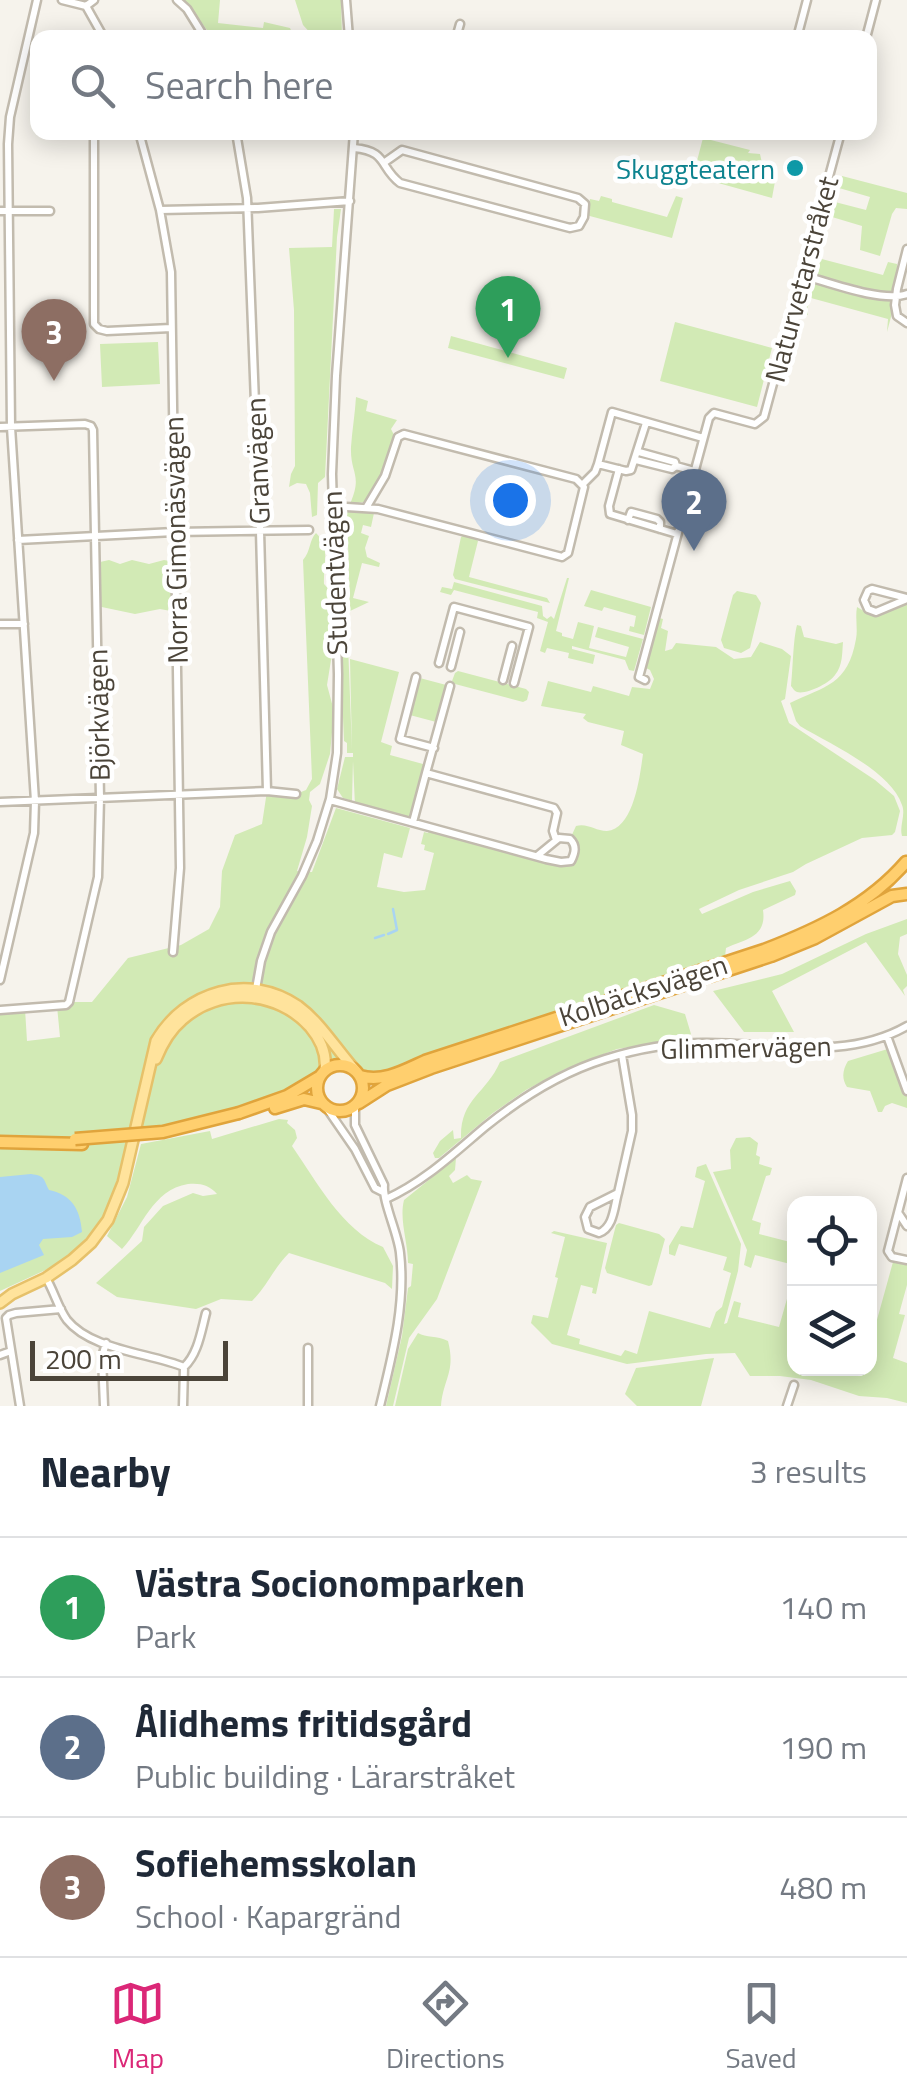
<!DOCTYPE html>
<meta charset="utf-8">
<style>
body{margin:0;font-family:"Titillium Web",sans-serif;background:#f2f2f3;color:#1f2937}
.controls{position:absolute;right:30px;bottom:30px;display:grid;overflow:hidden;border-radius:20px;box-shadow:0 5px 25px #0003}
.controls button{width:90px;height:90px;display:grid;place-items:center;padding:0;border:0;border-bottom:2px solid #e0e1e3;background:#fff;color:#1f2937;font:50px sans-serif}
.scale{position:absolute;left:30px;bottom:25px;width:198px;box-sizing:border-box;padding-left:10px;border:5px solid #4b4439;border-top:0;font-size:28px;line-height:35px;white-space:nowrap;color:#4b4439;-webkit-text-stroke:8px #fff;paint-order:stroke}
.you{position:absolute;left:510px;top:500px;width:35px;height:35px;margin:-25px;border:8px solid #fff;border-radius:50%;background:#1a73e8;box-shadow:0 0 0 15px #1a73e833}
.badge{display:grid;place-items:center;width:65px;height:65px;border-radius:50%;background:#db2777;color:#fff;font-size:32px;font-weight:700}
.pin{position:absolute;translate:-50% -82px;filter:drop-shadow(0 2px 5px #0008)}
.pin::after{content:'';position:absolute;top:52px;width:35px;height:30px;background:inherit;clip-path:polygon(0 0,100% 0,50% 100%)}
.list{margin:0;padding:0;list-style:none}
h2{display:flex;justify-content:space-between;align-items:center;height:130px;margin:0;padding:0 40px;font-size:42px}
h2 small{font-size:32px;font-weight:400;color:#747a83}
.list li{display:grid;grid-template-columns:65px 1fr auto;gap:30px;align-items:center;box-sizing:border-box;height:140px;padding:0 40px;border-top:2px solid #e0e1e3}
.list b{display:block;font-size:38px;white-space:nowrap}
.list p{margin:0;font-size:32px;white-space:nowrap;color:#747a83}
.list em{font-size:32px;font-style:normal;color:#747a83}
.icon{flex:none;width:55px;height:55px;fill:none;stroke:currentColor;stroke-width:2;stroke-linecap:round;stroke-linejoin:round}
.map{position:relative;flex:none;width:907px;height:1406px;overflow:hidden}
.search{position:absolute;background:#fff;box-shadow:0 5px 25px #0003;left:30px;right:30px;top:30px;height:110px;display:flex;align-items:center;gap:25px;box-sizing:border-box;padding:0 35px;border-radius:20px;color:#747a83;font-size:38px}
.sheet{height:550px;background:#fff}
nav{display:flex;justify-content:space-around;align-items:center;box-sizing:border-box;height:140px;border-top:2px solid #e0e1e3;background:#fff;font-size:28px;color:#747a83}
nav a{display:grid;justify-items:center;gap:5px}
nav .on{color:#db2777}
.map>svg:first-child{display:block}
</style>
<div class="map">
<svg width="907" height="1406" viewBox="0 0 907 1406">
<rect width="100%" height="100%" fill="#f6f3ec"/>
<path fill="#d2eab5" d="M177 0H220L218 23 263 28 264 22 290 28 294 37H212L193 11Z
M295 0H341L342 37H314L303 25Z
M703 138 750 150 748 153 760 154 762 163 772 166 776 176 772 198 693 176Z
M842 176 907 193V209L896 208 892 214 880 256 860 250 862 226 832 217 835 202 866 210 870 197 839 188Z
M601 196 612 199V202L667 217 676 196 683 198 672 238 586 215 590 199 599 201Z
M334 209H341L337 237 325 477 318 483 317 515 312 517 310 493 306 484 297 483 289 487 291 474 295 466 294 310 289 248 332 247Z
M814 257 883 275 888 262 897 264 896 298 887 332 888 319 811 298 807 309 808 315 800 313Z
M675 322 772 348 757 407 660 381Z
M451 336 567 368 564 379 448 348Z
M158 342 160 384 102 387 100 344Z
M356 397 368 401 366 411 397 420 391 429 394 435 382 478 364 502 350 504C363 474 350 474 351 447 352 431 355 414 356 397Z
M347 511 374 513 371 527 363 525 361 533 369 536 365 548 367 557 380 563 379 567 362 563 353 598 369 602 350 611Z
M341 512H343L352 750 350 659 399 672 381 742 392 746 390 755 423 764 426 773 413 822 355 806 353 761 352 801 343 798 337 789 345 757H353V753H347V743L344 741 337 577 339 574V556L336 554V518Z
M316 533C331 547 323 565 324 584L334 595 336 646 331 660 327 685 334 711 330 754 320 784 310 792 309 800 312 806 307 837 297 871 312 872 336 808 410 828 402 858 384 853 377 887 404 892 425 890 434 853 424 850 425 845 421 844 424 832 428 833 432 827 566 862 574 854 570 839 576 826C588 823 595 831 607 831 634 829 640 775 643 754L621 745 624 731 588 722 583 718 586 714 541 706 548 681 591 692 593 686 629 696 632 687 650 689 654 679 650 670 642 666 655 617 663 619 661 628 668 631 665 651 672 649 676 643 716 647 734 659 751 657 760 642 782 649 791 656 785 699 781 701 789 723 875 780 894 796 900 811 895 832 892 835 862 838 806 864 793 872 739 890 699 909 702 914 753 892 790 881 796 891 795 895 763 910C767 937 746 939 726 948L725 957 417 1059 381 1074 351 1066 325 1070 308 1092 207 1118 162 1128 130 1132 112 1198 101 1220 89 1235 72 1253 52 1267 0 1291V1010L25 1009 27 1041 60 1037 57 1006 69 1002H92L128 958 181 945 209 929 220 907 222 871 235 835 262 824 267 791 296 794 306 790 312 779 303 560C311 551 309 540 316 533Z
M464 535 474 537 478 541 469 577 547 598 550 603 455 579 453 575 461 537Z
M109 560 120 564 132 560 149 564 164 560 175 562 176 612 160 609 135 614 97 606 96 565 100 562Z
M567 578H569L556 631 562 633V636L573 639 578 622 594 626 589 648 626 657 629 647 595 637 598 627 643 639 634 671 629 670 625 660 572 646V649L595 655 593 664 568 658 569 653 547 648 545 653 540 651 548 622 537 618 538 612 454 590 451 595 440 592 442 587 452 589 454 582 542 606 543 616 547 619 551 616 554 619Z
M591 590 651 607 644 635 629 631 630 626 634 627 636 616 604 607 602 611 584 606Z
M737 591 756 595 761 603 750 648 741 653 724 648 721 640 733 595Z
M907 603V836H902C899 826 906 815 902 805 891 771 830 744 800 726L796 721 790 703C825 686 848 685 856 639 858 629 855 618 857 607L869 614 876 615Z
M797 625 801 626 804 637 836 644 843 642C842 653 843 665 835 675 830 683 806 695 797 692 794 691 793 688 791 686 793 668 793 640 797 625Z
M458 671 526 689 529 692 527 700 523 702 455 684 452 681 455 673Z
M416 677 450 686 440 723 406 714Z
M907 919V934L900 937 898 954 907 975V986L903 990 905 996 866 942 772 991 794 1032H744L713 991 782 974 866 934Z
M654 1005 685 1014 691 1034 685 1039 617 1049 565 1069 526 1090 493 1113 439 1158H435L433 1153 440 1141 453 1130 454 1139 461 1138C460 1099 486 1094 500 1062Z
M891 1048 907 1091V1108L892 1103 885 1106 882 1112H878L870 1091 847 1087C841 1078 843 1069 848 1061Z
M279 1119 288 1120 287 1123 295 1130 297 1138 292 1146C317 1182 342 1230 383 1247L393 1266 392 1289 385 1283 289 1253C273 1269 268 1285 252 1301L221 1299 196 1309 117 1297 96 1283 142 1241 144 1227 163 1206 193 1193 203 1196 217 1194C209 1185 201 1183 188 1184 152 1190 143 1227 122 1249L107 1236 127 1197 141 1144 210 1131 212 1139Z
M750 1137 758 1143 756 1155 760 1157 759 1164 772 1168 770 1175 766 1176 752 1220 761 1223 759 1234 794 1243V1265L755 1255 751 1268 744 1265 747 1250 713 1172 731 1169 730 1150 736 1138Z
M456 1158 455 1170 449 1176 453 1183 467 1175 471 1179 482 1181 437 1299 409 1338 393 1406H386L402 1336 408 1288 411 1286 413 1264 408 1263C408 1242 399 1220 404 1200Z
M706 1164 741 1244 738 1271 724 1324 727 1323 734 1301 741 1303 738 1317 779 1327 794 1274V1368H870V1345L893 1262 907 1265V1285L899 1314 905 1315 893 1358 907 1363V1403L887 1398 859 1396 811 1380 780 1376H750L735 1353 706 1354 627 1364 552 1344 531 1323 533 1315 548 1318 558 1278 555 1277 565 1237 551 1233 554 1231 607 1243 596 1294 592 1293 593 1288 581 1285 567 1335 580 1339 579 1344 621 1356 625 1350 637 1354 649 1311 710 1328 716 1312 722 1307 731 1273 723 1270 727 1257 679 1244 675 1256 669 1254V1246L681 1226 693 1228 705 1181 695 1177 697 1167Z
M619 1223 659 1234 665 1239 652 1285 649 1286 607 1273 605 1268 616 1225Z
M418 1333C426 1338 437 1335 448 1341 456 1372 443 1379 441 1406H395L408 1349Z
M714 1358 701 1406H637L625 1394 636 1368Z"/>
<path fill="#a9d4f2" d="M31 1174C46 1176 43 1179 49 1190 72 1195 80 1209 82 1232L72 1237 43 1239 39 1245 44 1255 0 1273V1177Z"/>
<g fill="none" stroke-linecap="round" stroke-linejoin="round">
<path stroke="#a9d4f2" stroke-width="2.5" d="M388 934 397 930 393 909
M375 938 384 935"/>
<defs>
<path id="minor" d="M62 0 86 6 104 38
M177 0 187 9 205 38
M346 0 349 38
M86 6 94 0
M456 38 460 24
M797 38 807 0
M866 38 876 0
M94 132V324L99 329 107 331 171 328
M139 132 160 210 171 272 180 868 173 952
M236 132 247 198 260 531 267 791
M609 132V133
M354 148C388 151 379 167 400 183L570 228 579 226 584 217 585 204 578 198 402 150 385 162
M160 210 258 208 350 201
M0 211H50
M907 249 897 289 895 305 897 316 907 323
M802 275C828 282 882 303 907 294
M0 427 85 424 91 426 93 430 100 798 98 877 69 1002 66 1005 0 1010
M639 452 675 462 676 466
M636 460 672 469 676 466 694 471
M598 464 626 471 631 470 646 423
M619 469 609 506 610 514 677 534
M583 484 595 472 598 464 612 412 703 438
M331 506 378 509 562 557 568 553 584 487 576 479 404 434 398 437 385 476 366 508
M628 520 631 512 657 519 660 522V529
M18 540 174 532 309 530
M907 598 872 589 868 591 864 600 868 609 876 612 907 599
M0 624H24
M439 663 454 607 529 627 514 683
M451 667 460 632
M416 677 400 739 434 748
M503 680 512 646
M645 680 639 677 709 418 714 413 755 424 764 417 841 132
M426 773 450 686
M330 800 546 859 561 862 571 861C575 853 577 846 570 839L559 838 537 856
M0 802 267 791 296 794
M413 822 426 773 554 808 557 813 553 831 556 840
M0 980 34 833 35 801 11 427 8 144 10 117 37 0
M256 989 261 961 271 932 302 876 317 841 330 799 337 753 338 674 332 474 336 376 354 132
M887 1036 907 1091
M355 1106V1125L384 1185C382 1201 398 1233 400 1253 406 1305 392 1356 380 1406
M326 1107 355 1149 375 1188 383 1192
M907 1178 888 1251 892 1257 907 1260
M618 1193C614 1207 614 1227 599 1233L588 1229 585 1217 590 1207 618 1193 632 1131V1115L622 1055
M386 1199C424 1182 454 1153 485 1127 522 1097 560 1073 605 1059 637 1049 670 1043 703 1043 772 1042 844 1062 907 1026
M899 1214 907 1226
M46 1278C54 1291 58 1308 67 1320 91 1350 150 1353 184 1367
M0 1355 11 1351
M20 1406 6 1318 9 1315 16 1313 61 1309
M104 1406 102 1357 106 1343
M183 1406 184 1367C198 1354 201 1332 206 1313
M308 1406V1348
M787 1406 794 1385"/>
<path id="major" d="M156 1059C162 1044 170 1030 182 1020 219 987 277 990 310 1027 321 1040 327 1053 325 1070
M0 1303 12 1294 46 1278 72 1260 91 1243 108 1220 123 1183 156 1041C185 991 249 972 298 1006 321 1023 336 1049 355 1070"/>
<path id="highway" d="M317 1088a23 23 0 1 1 46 0a23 23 0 1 1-46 0Z
M360 1076C383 1083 405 1070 425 1061L764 950C818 929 868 906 906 862
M359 1103 387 1085 431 1068 771 956 815 938 892 896 907 894
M275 1108 304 1099 321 1103
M239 1113 287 1096 319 1077
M0 1142 82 1144"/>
</defs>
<use href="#minor" stroke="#c2bbae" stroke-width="11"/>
<use href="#major" stroke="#e6c16a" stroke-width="14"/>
<use href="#highway" stroke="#e0a43c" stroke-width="15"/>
<use href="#minor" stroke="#fff" stroke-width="6"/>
<use href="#major" stroke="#ffe39c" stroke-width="9"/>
<use href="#highway" stroke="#ffcf6e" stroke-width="10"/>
<defs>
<path id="highway-bridge" d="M75 1139 163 1132 239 1113"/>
</defs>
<use href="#highway-bridge" stroke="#e0a43c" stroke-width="15" stroke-linecap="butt"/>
<use href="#highway-bridge" stroke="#ffcf6e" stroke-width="10"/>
</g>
<circle fill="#0f9aa8" stroke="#fff" stroke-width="4" cx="795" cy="168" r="10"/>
<g text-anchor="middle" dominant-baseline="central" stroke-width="9" stroke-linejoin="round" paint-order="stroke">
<g font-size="28" fill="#0d838f" stroke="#fff" text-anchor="end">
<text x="775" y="168">Skuggteatern</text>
</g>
<g font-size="28" fill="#4b4439" stroke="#fff">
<text transform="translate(801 279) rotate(-75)">Naturvetarstråket</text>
<text transform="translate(257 461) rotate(-92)">Granvägen</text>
<text transform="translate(175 540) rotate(-91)">Norra Gimonäsvägen</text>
<text transform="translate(334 573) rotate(-92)">Studentvägen</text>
<text transform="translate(98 715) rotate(-91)">Björkvägen</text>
<text transform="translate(643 990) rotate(-18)">Kolbäcksvägen</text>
<text transform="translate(746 1047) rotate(-1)">Glimmervägen</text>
</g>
</g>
</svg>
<div class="controls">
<button><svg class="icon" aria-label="locate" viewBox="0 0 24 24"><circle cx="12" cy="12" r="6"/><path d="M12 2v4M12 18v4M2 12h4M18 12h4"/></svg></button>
<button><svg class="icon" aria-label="layers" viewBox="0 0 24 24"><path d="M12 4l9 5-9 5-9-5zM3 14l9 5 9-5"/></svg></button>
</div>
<div class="scale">200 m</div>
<div class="you"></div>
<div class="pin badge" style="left:508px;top:358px;background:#2e9e5b">1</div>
<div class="pin badge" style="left:694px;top:551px;background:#5c6f8a">2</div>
<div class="pin badge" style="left:54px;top:381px;background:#8d6e63">3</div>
<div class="search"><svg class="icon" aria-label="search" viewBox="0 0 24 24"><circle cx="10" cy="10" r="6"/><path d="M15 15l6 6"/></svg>Search here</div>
</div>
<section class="sheet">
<h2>Nearby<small>3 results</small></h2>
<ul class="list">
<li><span class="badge" style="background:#2e9e5b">1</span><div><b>Västra Socionomparken</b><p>Park</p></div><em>140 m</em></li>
<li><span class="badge" style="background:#5c6f8a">2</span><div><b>Ålidhems fritidsgård</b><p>Public building · Lärarstråket</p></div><em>190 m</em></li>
<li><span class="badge" style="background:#8d6e63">3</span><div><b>Sofiehemsskolan</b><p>School · Kapargränd</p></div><em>480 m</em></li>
</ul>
</section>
<nav>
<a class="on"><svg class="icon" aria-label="map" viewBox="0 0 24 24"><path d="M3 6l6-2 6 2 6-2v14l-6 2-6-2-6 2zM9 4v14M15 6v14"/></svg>Map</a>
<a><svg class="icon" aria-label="directions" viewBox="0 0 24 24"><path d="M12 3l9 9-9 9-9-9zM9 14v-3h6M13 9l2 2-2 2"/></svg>Directions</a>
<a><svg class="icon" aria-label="saved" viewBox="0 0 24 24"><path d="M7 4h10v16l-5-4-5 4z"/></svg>Saved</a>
</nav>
